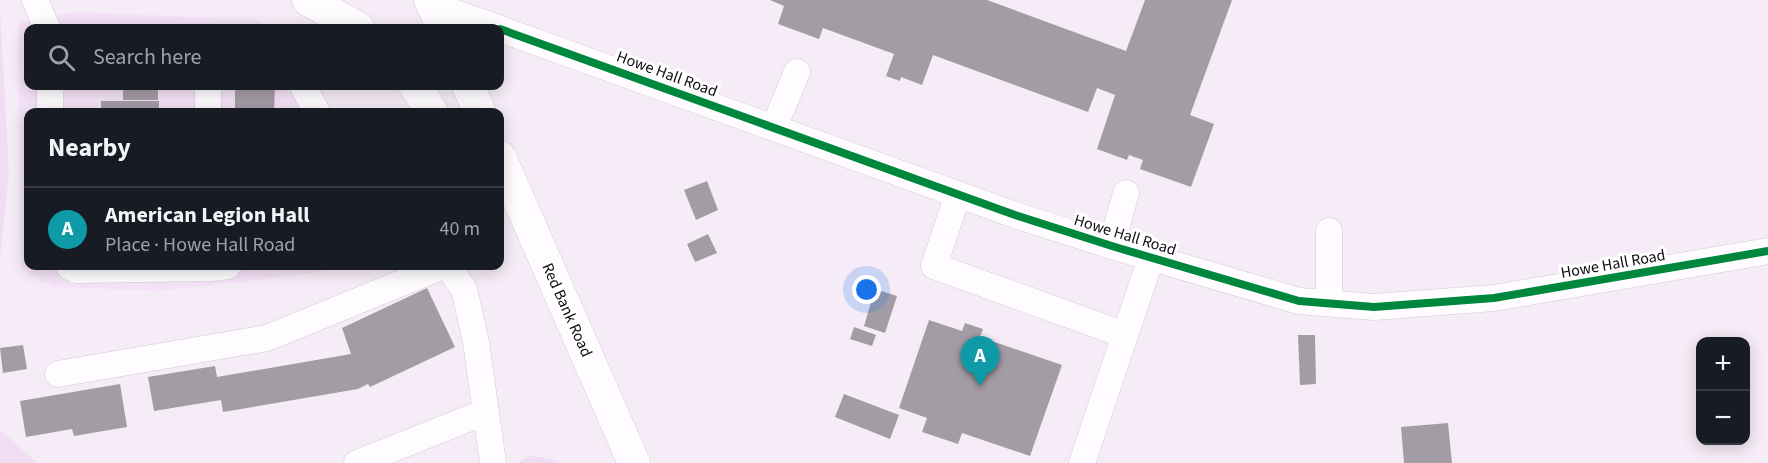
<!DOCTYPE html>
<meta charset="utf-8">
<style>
body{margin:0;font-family:"Source Sans 3",sans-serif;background:#242831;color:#f1f3f6}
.controls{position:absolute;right:18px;bottom:18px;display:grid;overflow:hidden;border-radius:12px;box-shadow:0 3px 15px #0003}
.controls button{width:54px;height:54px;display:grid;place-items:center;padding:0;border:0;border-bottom:2px solid #363941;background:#171b24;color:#f1f3f6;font:30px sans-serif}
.you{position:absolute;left:867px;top:290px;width:21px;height:21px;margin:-15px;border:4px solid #fff;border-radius:50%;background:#1a73e8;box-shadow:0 0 0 9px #1a73e833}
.badge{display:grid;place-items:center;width:39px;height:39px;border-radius:50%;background:#2563eb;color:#fff;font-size:20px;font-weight:700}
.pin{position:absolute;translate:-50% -50px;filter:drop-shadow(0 2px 3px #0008)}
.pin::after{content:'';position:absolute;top:32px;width:21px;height:18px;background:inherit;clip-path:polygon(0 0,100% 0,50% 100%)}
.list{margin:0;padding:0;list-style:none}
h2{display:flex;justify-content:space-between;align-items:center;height:78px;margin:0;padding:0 24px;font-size:26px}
h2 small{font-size:20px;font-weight:400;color:#9ea1a6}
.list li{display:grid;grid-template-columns:39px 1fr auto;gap:18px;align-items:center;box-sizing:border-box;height:84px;padding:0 24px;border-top:2px solid #363941}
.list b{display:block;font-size:22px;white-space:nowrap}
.list p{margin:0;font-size:20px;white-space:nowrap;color:#9ea1a6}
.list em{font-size:20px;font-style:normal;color:#9ea1a6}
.icon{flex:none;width:33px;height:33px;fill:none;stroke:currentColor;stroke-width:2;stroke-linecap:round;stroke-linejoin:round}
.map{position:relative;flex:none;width:1768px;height:463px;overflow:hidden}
.search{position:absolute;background:#171b24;box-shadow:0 3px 15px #0003;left:24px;top:24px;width:480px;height:66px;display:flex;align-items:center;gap:15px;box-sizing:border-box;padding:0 21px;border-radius:12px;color:#9ea1a6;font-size:22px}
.panel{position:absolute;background:#171b24;box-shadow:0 3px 15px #0003;left:24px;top:108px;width:480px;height:162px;border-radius:12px}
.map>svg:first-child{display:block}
</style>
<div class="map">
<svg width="1768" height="463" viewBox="0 0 1768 463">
<rect width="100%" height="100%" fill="#f6ecf7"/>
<path fill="#f5e2f8" d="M75 12 256 20 268 28H28V86H317L318 112H28V266H321V272L160 291 56 287 21 270 18 23Z"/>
<path fill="#f0dcf3" d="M0 9 9 174 0 256Z
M0 430 38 463H0Z
M530 455 557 461 559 463H518Z"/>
<path fill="#a49ca5" d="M770 0H987L1126 51 1145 0H1232L1190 115 1214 124 1191 187 1140 169 1143 160 1129 155 1127 160 1097 149 1115 95 1097 88 1088 112 933 55 922 85 901 77 900 81 886 76 894 54 823 28 819 39 778 24 784 6Z
M123 86H158V100H123Z
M235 86H275L274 112H235Z
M101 101H159V112H101Z
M707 181 718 210 696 220 684 190Z
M708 234 717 253 695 262 687 244Z
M427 288 455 347 370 387 368 384 358 389 223 412 221 400 154 411 148 377 215 366 217 377 351 354 342 328Z
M875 289 897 296 885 333 864 326Z
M929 320 962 331 965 323 983 329 980 337 1062 365 1030 456 962 433 958 444 922 432 927 418 899 408Z
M854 327 876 335 872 346 850 339Z
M1298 335H1315L1316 384 1300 385Z
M23 345 27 369 3 373 0 348Z
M120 384 127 427 74 436 72 429 26 437 20 401Z
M844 394 899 415 890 439 835 417Z
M1448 423 1452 463H1404L1401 427Z"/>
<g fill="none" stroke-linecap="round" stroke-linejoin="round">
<defs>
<path id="minor" d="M35 0 47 28
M432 5 499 28
M500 29 1015 215 1115 247 1299 301 1374 307 1494 298 1768 251
M50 86V112
M208 86V112
M303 86 317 112
M774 127 797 72
M958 194 934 266 1125 335
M1329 231V303
M1111 246 1126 193
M69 266 77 270 210 268 228 266
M447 266 464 289 476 342 493 463
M58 374 267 338 443 266
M357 463 485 412
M1082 463 1151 258"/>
<path id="major" d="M308 0 358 28
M430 0 443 28
M415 86 432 112
M468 86 480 112
M500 157 634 463"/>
</defs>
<use href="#minor" stroke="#d3cad4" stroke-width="27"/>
<use href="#major" stroke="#d3cad4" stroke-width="33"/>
<use href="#minor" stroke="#fefcfe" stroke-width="26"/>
<use href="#major" stroke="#fefcfe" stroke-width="32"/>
<defs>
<path id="cycleway" d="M500 29 1015 215 1115 247 1299 301 1374 307 1494 298 1768 251"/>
</defs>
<use href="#cycleway" stroke="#fff" stroke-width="11"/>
<use href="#cycleway" stroke="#00873e" stroke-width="8"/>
</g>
<g text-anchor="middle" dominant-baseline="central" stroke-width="6" stroke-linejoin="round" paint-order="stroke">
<g font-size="16" fill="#110a13" stroke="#fff">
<text transform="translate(667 74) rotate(20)">Howe Hall Road</text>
<text transform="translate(1125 235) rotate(17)">Howe Hall Road</text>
<text transform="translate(1613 264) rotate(-10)">Howe Hall Road</text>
<text transform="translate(567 310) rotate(66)">Red Bank Road</text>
</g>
</g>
</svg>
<div class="controls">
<button>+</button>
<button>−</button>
</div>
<div class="you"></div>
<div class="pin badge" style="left:980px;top:386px;background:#0f9aa8">A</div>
<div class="search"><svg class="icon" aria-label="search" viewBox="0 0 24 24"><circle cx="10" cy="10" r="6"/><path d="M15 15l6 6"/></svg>Search here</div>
<section class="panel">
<h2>Nearby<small></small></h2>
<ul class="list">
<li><span class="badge" style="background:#0f9aa8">A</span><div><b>American Legion Hall</b><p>Place · Howe Hall Road</p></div><em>40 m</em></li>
</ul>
</section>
</div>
